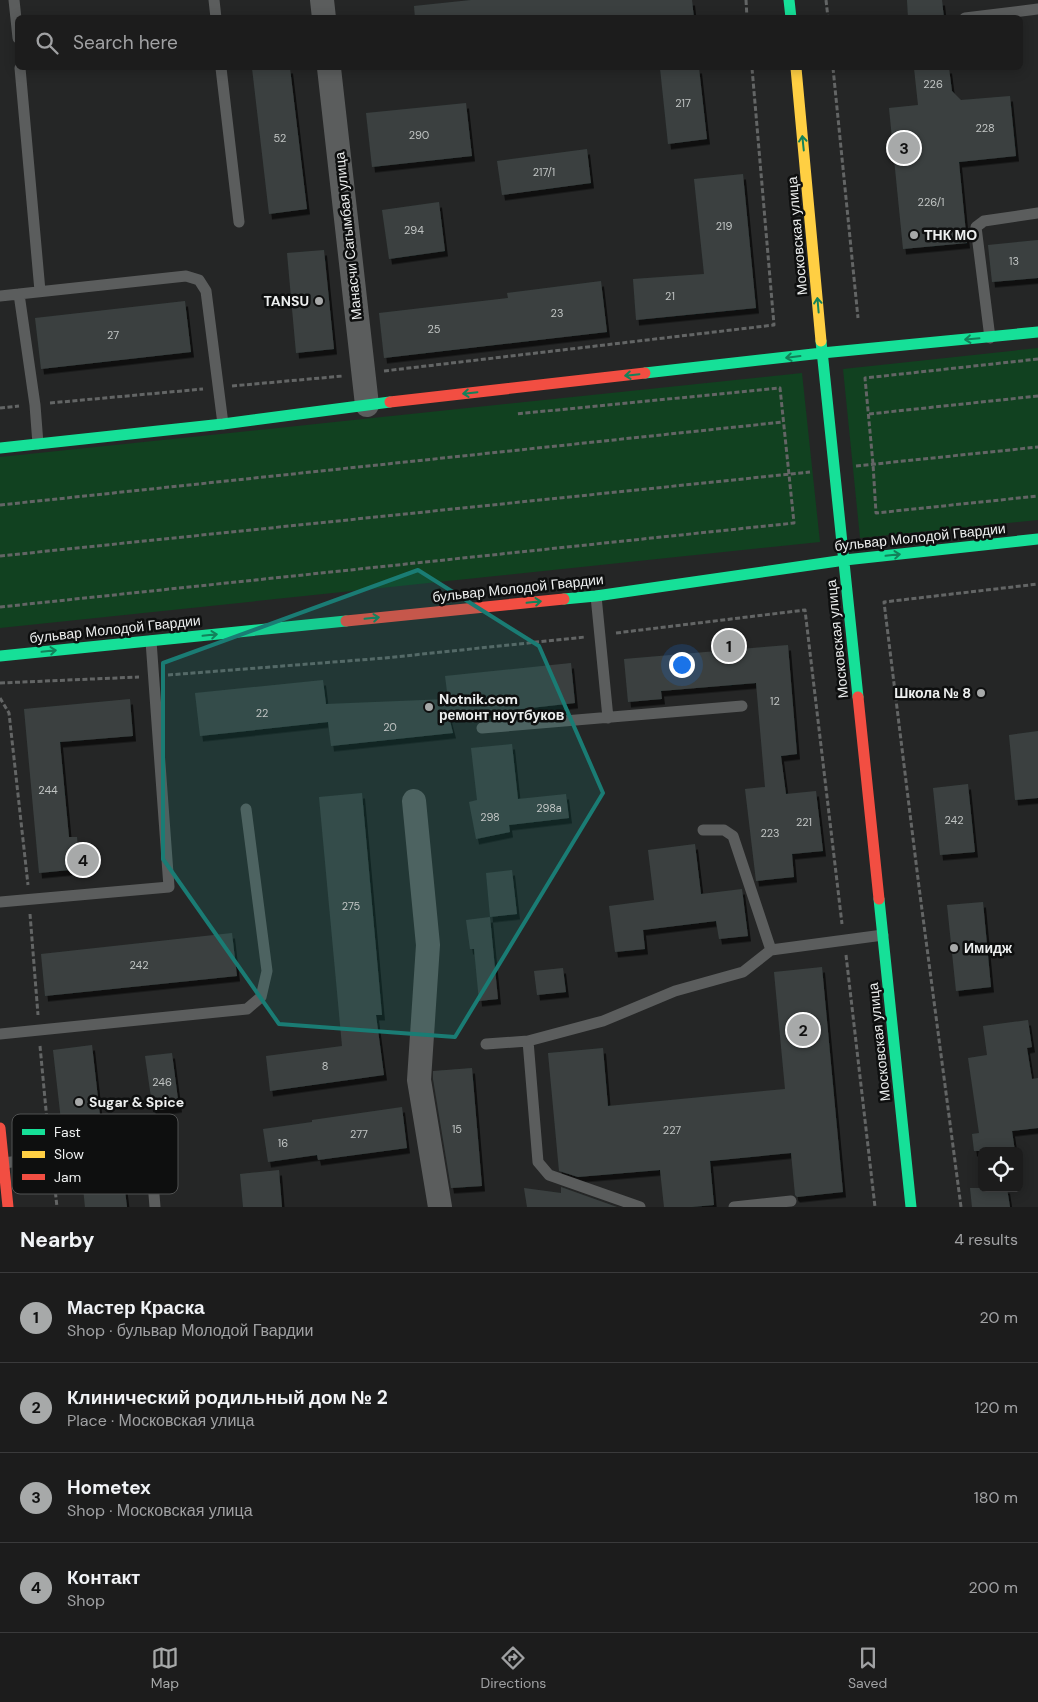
<!DOCTYPE html>
<meta charset="utf-8">
<style>
body{margin:0;font-family:"DM Sans",sans-serif;background:#252525;color:#f1f3f6}
.controls{position:absolute;right:15px;bottom:15px;display:grid;overflow:hidden;border-radius:8px;box-shadow:0 2px 12px #0003}
.controls button{width:45px;height:45px;display:grid;place-items:center;padding:0;border:0;border-bottom:1px solid #3a3a3b;background:#1c1c1c;color:#f1f3f6;font:25px sans-serif}
.you{position:absolute;left:681px;top:664px;width:18px;height:18px;margin:-12px;border:4px solid #fff;border-radius:50%;background:#1a73e8;box-shadow:0 0 0 8px #1a73e833}
.badge{display:grid;place-items:center;width:32px;height:32px;border-radius:50%;background:#a7a9a9;color:#111;font-size:16px;font-weight:700}
.pin{position:absolute;translate:-50% -50%;border:2px solid #fff;box-shadow:0 1px 5px #0006}
.list{margin:0;padding:0;list-style:none}
h2{display:flex;justify-content:space-between;align-items:center;height:65px;margin:0;padding:0 20px;font-size:21px}
h2 small{font-size:16px;font-weight:400;color:#a0a1a3}
.list li{display:grid;grid-template-columns:32px 1fr auto;gap:15px;align-items:center;box-sizing:border-box;height:90px;padding:0 20px;border-top:1px solid #3a3a3b}
.list b{display:block;font-size:19px;white-space:nowrap}
.list p{margin:0;font-size:16px;white-space:nowrap;color:#a0a1a3}
.list em{font-size:16px;font-style:normal;color:#a0a1a3}
.icon{flex:none;width:28px;height:28px;fill:none;stroke:currentColor;stroke-width:2;stroke-linecap:round;stroke-linejoin:round}
.map{position:relative;flex:none;width:1038px;height:1207px;overflow:hidden}
.search{position:absolute;background:#1c1c1c;box-shadow:0 2px 12px #0003;left:15px;right:15px;top:15px;height:55px;display:flex;align-items:center;gap:12px;box-sizing:border-box;padding:0 18px;border-radius:8px;color:#a0a1a3;font-size:19px}
.sheet{height:425px;background:#1c1c1c}
nav{display:flex;justify-content:space-around;align-items:center;box-sizing:border-box;height:70px;border-top:1px solid #3a3a3b;background:#1c1c1c;font-size:14px;color:#a0a1a3}
nav a{display:grid;justify-items:center;gap:2px}
nav .on{color:#a7a9a9}
.map>svg:first-child{display:block}
</style>
<div class="map">
<svg width="1038" height="1207" viewBox="0 0 1038 1207">
<defs>
<filter id="shadow"><feDropShadow dx="3" dy="5.5" stdDeviation="0" flood-color="#0009"/></filter>
</defs>
<rect width="100%" height="100%" fill="#252626"/>
<path fill="#114120" d="M1038 348V520L860 538 843 369Z
M802 373 820 542 0 628V457Z"/>
<path fill="#3a4140" filter="url(#shadow)" d="M471 0H692L694 18H415L414 6Z
M907 0H942L944 18H908Z
M252 68H290L307 209 269 214Z
M660 68H699L707 139 668 144Z
M914 68H949L952 91 961 100 1010 96 1016 156 959 162 967 243 903 249 889 108 918 105Z
M466 103 472 156 372 167 366 113Z
M587 149 591 183 502 195 497 161Z
M743 174 756 308 636 320 633 279 704 274 694 179Z
M439 202 445 251 389 259 382 210Z
M1038 240V278L992 282 988 245Z
M324 250 334 349 296 353 287 253Z
M601 281 607 332 384 358 379 313 508 298 507 293Z
M185 301 191 352 41 369 35 318Z
M788 645 797 754 781 756 786 794 816 791 823 851 792 854 794 877 756 881 745 789 765 787 756 683 661 691 662 699 628 702 624 659Z
M571 663 575 703 449 717 453 733 331 746 328 722 200 736 195 693 323 680 326 704 448 699 445 676Z
M130 699 133 736 60 742 69 837H77L80 869 39 873 24 709Z
M1038 731V798L1015 800 1009 735Z
M512 744 518 799 566 794 569 818 509 825 510 832 476 839 469 802 477 800 471 748Z
M968 784 975 852 940 855 933 788Z
M362 793 382 1015H376L384 1075 270 1091 266 1056 342 1046 319 797Z
M695 844 701 894 742 889 748 936 719 939 716 921 643 930 645 949 615 952 609 906 654 900 648 850Z
M512 870 517 914 490 917 486 873Z
M983 902 991 987 956 991 947 905Z
M490 917 498 999 479 1001 474 949H470L466 920Z
M232 933 237 976 45 996 41 954Z
M822 967 843 1192 797 1197 795 1195 791 1153 710 1161 714 1205 692 1207H664L660 1170 578 1177 559 1171 548 1053 603 1048 608 1106 785 1089 774 972Z
M563 968 566 992 537 995 534 971Z
M1028 1020 1032 1047 1027 1048 1032 1079 1038 1078V1128L1012 1131 1015 1151H974L972 1134 979 1133 968 1058 987 1055 983 1026Z
M92 1045 102 1133 63 1138 53 1050Z
M172 1053 179 1107 153 1111 145 1056Z
M472 1068 482 1186 451 1188 433 1079V1071Z
M402 1107 407 1148 318 1160 317 1155 268 1162 263 1129 312 1122V1120Z
M279 1170 282 1207H243L240 1174Z
M123 1174 127 1207H85L82 1178Z
M561 1187 617 1207H527L524 1188 561 1193Z
M970 1188H1007L1010 1207H972Z"/>
<g fill="none" stroke-linecap="round" stroke-linejoin="round">
<path stroke="#636565" stroke-width="3" stroke-dasharray="5 2.5" stroke-linecap="butt" d="M746 0 747 18
M826 0 828 18
M833 68 858 318
M1038 359 865 378 873 464 876 513 1038 496
M384 371 774 325 752 68
M232 386 343 376
M50 403 203 389
M0 408 19 406
M869 414 1038 396
M856 466 1038 447
M0 505 783 422
M0 556 810 472
M0 607 794 523 780 388 516 414
M616 633 805 610 842 924
M168 675 385 658 585 637
M0 683 139 677
M0 698 9 713 28 885
M30 914 38 1015
M846 955 875 1207
M40 1046 49 1142
M53 1170 57 1207
M961 1207 919 887 884 602 1038 584"/>
<path stroke="#5b5d5d" stroke-width="11" d="M14 0 18 38
M214 0 216 18
M965 18 1038 9
M20 68 40 291
M221 68 239 222
M19 294 35 405 38 444
M0 296 186 276 199 280 206 291 223 424
M990 338 976 227 984 221 1038 213
M596 596 608 718
M482 728 742 706
M703 830H724L733 836 771 950
M0 902 169 887 151 641
M0 1034 247 1009 261 997 267 971 246 809
M528 1041 538 1162 549 1175 640 1207
M486 1044 528 1041 603 1021 675 991 743 972 771 950 883 935
M4 1163 130 1146 145 1155 152 1170 155 1207
M734 1207 791 1201"/>
<path stroke="#5b5d5d" stroke-width="24" d="M322 0 324 18
M329 68 367 405
M414 801 428 945 419 1080 440 1207"/>
<path stroke="#16e098" stroke-width="11" d="M789 0 791 18
M821 341 858 697
M645 373 822 353 1038 332
M0 448 223 424 390 402
M564 599 596 596 845 560 1038 539
M0 656 346 621
M879 899 911 1207"/>
<path stroke="#ffcf43" stroke-width="11" d="M796 68 821 341"/>
<path stroke="#f24e42" stroke-width="11" d="M390 402 645 373
M346 621 564 599
M858 697 879 899
M0 1128 8 1207"/>
</g>
<defs><path id="oneway-shaft" d="M-6 0H5M1.5-3L5.5 0L1.5 3" fill="none" stroke-width="1.6" stroke-linecap="round" stroke-linejoin="round" transform="scale(1.25)"/></defs>
<g stroke="#12825a">
<use href="#oneway-shaft" transform="translate(803 143) rotate(-96)"/>
<use href="#oneway-shaft" transform="translate(818 305) rotate(-95)"/>
<use href="#oneway-shaft" transform="translate(972 339) rotate(175)"/>
<use href="#oneway-shaft" transform="translate(793 357) rotate(173)"/>
<use href="#oneway-shaft" transform="translate(632 375) rotate(174)"/>
<use href="#oneway-shaft" transform="translate(470 393) rotate(174)"/>
<use href="#oneway-shaft" transform="translate(893 555) rotate(-6)"/>
<use href="#oneway-shaft" transform="translate(534 602) rotate(-6)"/>
<use href="#oneway-shaft" transform="translate(372 618) rotate(-6)"/>
<use href="#oneway-shaft" transform="translate(210 635) rotate(-6)"/>
<use href="#oneway-shaft" transform="translate(49 651) rotate(-6)"/>
</g>
<path fill="#1a7c74" fill-opacity="0.2" stroke="#1a7c74" stroke-width="4" stroke-linejoin="round" d="M418 570 539 646 603 793 455 1037 279 1024 163 859V663Z"/>
<g fill="#a7a9a9" stroke="#0e0f0f" stroke-width="2">
<circle cx="914" cy="235" r="5"/>
<circle cx="319" cy="301" r="5"/>
<circle cx="981" cy="693" r="5"/>
<circle cx="429" cy="707" r="5"/>
<circle cx="954" cy="948" r="5"/>
<circle cx="79" cy="1102" r="5"/>
</g>
<g text-anchor="middle" dominant-baseline="central" stroke-width="5" stroke-linejoin="round" paint-order="stroke">
<g font-size="11" fill="#c0c4c3">
<text x="933" y="84">226</text>
<text x="683" y="103">217</text>
<text x="985" y="128">228</text>
<text x="419" y="135">290</text>
<text x="280" y="138">52</text>
<text x="544" y="172">217/1</text>
<text x="931" y="202">226/1</text>
<text x="724" y="226">219</text>
<text x="414" y="230">294</text>
<text x="1014" y="261">13</text>
<text x="670" y="296">21</text>
<text x="557" y="313">23</text>
<text x="434" y="329">25</text>
<text x="113" y="335">27</text>
<text x="775" y="701">12</text>
<text x="262" y="713">22</text>
<text x="390" y="727">20</text>
<text x="48" y="790">244</text>
<text x="549" y="808">298a</text>
<text x="490" y="817">298</text>
<text x="954" y="820">242</text>
<text x="804" y="822">221</text>
<text x="770" y="833">223</text>
<text x="351" y="906">275</text>
<text x="139" y="965">242</text>
<text x="325" y="1066">8</text>
<text x="162" y="1082">246</text>
<text x="457" y="1129">15</text>
<text x="672" y="1130">227</text>
<text x="359" y="1134">277</text>
<text x="283" y="1143">16</text>
</g>
<g font-size="14" font-weight="bold" fill="#edefef" stroke="#0e0f0f" text-anchor="start">
<text x="924" y="235">ТНК МО</text>
<text x="309" y="301" text-anchor="end">TANSU</text>
<text x="971" y="693" text-anchor="end">Школа № 8</text>
<text x="439" y="699">Notnik.com<tspan x="439" dy="16">ремонт ноутбуков</tspan></text>
<text x="964" y="948">Имидж</text>
<text x="89" y="1102">Sugar &amp; Spice</text>
</g>
<g font-size="14" fill="#edefef" stroke="#0e0f0f">
<text transform="translate(348 236) rotate(-96)">Манасчи Сагымбая улица</text>
<text transform="translate(797 236) rotate(-95)">Московская улица</text>
<text transform="translate(920 537) rotate(-6)">бульвар Молодой Гвардии</text>
<text transform="translate(518 588) rotate(-6)">бульвар Молодой Гвардии</text>
<text transform="translate(115 629) rotate(-6)">бульвар Молодой Гвардии</text>
<text transform="translate(837 639) rotate(-96)">Московская улица</text>
<text transform="translate(879 1042) rotate(-96)">Московская улица</text>
</g>
</g>
<rect x="12" y="1114" width="166" height="80" rx="8" fill="#0e0f0f" stroke="#515252" stroke-width="1"/>
<rect x="22" y="1129" width="23" height="6" fill="#16e098"/>
<rect x="22" y="1151" width="23" height="7" fill="#ffcf43"/>
<rect x="22" y="1174" width="23" height="6" fill="#f24e42"/>
<g font-size="14" fill="#edefef">
<text x="54" y="1137">Fast</text>
<text x="54" y="1159">Slow</text>
<text x="54" y="1182">Jam</text>
</g>
</svg>
<div class="controls">
<button><svg class="icon" aria-label="locate" viewBox="0 0 24 24"><circle cx="12" cy="12" r="6"/><path d="M12 2v4M12 18v4M2 12h4M18 12h4"/></svg></button>
</div>
<div class="you"></div>
<div class="pin badge" style="left:729px;top:646px">1</div>
<div class="pin badge" style="left:803px;top:1030px">2</div>
<div class="pin badge" style="left:904px;top:148px">3</div>
<div class="pin badge" style="left:83px;top:860px">4</div>
<div class="search"><svg class="icon" aria-label="search" viewBox="0 0 24 24"><circle cx="10" cy="10" r="6"/><path d="M15 15l6 6"/></svg>Search here</div>
</div>
<section class="sheet">
<h2>Nearby<small>4 results</small></h2>
<ul class="list">
<li><span class="badge">1</span><div><b>Мастер Краска</b><p>Shop · бульвар Молодой Гвардии</p></div><em>20 m</em></li>
<li><span class="badge">2</span><div><b>Клинический родильный дом № 2</b><p>Place · Московская улица</p></div><em>120 m</em></li>
<li><span class="badge">3</span><div><b>Hometex</b><p>Shop · Московская улица</p></div><em>180 m</em></li>
<li><span class="badge">4</span><div><b>Контакт</b><p>Shop</p></div><em>200 m</em></li>
</ul>
</section>
<nav>
<a class="on"><svg class="icon" aria-label="map" viewBox="0 0 24 24"><path d="M3 6l6-2 6 2 6-2v14l-6 2-6-2-6 2zM9 4v14M15 6v14"/></svg>Map</a>
<a><svg class="icon" aria-label="directions" viewBox="0 0 24 24"><path d="M12 3l9 9-9 9-9-9zM9 14v-3h6M13 9l2 2-2 2"/></svg>Directions</a>
<a><svg class="icon" aria-label="saved" viewBox="0 0 24 24"><path d="M7 4h10v16l-5-4-5 4z"/></svg>Saved</a>
</nav>
